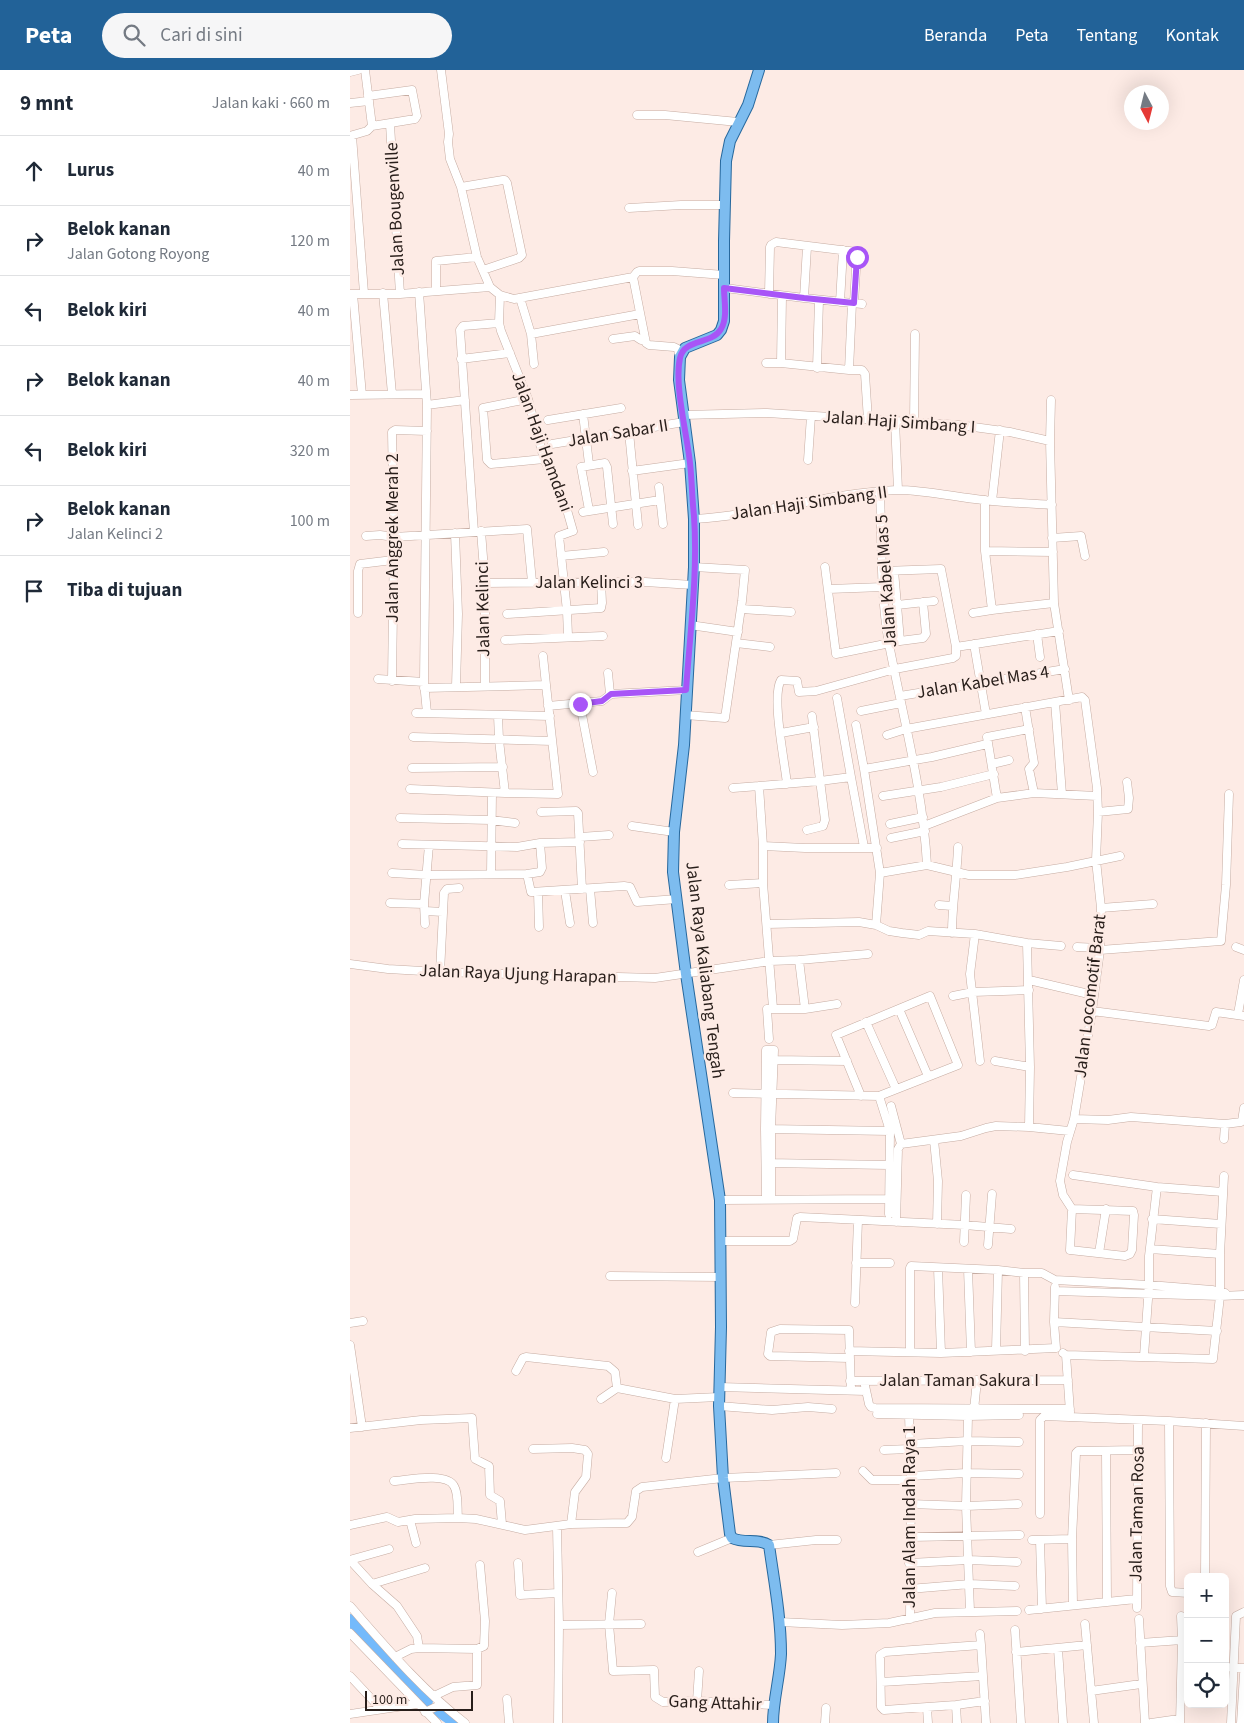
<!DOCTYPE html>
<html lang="id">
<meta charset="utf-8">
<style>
body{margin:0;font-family:"Source Sans 3",sans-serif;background:#f6f6f7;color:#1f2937}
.controls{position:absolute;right:15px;bottom:15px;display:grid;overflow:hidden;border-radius:8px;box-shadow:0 5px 20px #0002}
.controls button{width:45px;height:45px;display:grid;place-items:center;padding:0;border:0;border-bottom:1px solid #e0e1e3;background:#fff;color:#1f2937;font:25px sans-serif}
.compass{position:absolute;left:774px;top:15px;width:45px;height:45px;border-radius:50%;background:#fff;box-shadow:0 5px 20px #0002;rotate:173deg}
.scale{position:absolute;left:15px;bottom:12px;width:108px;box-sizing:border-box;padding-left:5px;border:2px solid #281e1a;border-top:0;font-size:14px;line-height:18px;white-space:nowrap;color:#281e1a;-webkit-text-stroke:4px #fdebe5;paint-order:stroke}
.stop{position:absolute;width:15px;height:15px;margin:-11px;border:4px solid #a855f7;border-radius:50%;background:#fff}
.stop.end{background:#a855f7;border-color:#fff;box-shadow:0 1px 5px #0008}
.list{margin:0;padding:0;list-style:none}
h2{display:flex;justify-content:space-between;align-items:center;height:65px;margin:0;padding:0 20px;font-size:21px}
h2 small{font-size:16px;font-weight:400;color:#747a83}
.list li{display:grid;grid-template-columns:32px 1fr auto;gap:15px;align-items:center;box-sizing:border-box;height:70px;padding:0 20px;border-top:1px solid #e0e1e3}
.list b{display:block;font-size:19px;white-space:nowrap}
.list p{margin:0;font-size:16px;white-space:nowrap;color:#747a83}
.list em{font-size:16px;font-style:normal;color:#747a83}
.icon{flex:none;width:28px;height:28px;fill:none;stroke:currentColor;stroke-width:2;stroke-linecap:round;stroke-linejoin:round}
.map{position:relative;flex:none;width:894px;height:1653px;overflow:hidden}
header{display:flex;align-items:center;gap:30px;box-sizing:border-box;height:70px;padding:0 25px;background:#226298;color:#fff}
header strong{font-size:24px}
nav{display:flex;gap:28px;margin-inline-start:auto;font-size:18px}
.search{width:350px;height:45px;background:#f6f6f7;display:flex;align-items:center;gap:12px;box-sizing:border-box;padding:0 18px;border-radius:28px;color:#747a83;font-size:19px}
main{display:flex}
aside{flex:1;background:#fff}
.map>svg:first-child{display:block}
</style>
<header>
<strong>Peta</strong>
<div class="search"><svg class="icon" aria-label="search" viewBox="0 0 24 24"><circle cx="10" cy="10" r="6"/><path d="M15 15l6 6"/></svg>Cari di sini</div>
<nav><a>Beranda</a><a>Peta</a><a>Tentang</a><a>Kontak</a></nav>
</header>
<main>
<aside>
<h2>9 mnt<small>Jalan kaki · 660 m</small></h2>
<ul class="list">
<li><svg class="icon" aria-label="ahead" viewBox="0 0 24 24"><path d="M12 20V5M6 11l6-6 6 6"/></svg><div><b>Lurus</b></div><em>40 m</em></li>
<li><svg class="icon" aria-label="right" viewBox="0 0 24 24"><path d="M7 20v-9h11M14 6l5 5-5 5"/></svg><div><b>Belok kanan</b><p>Jalan Gotong Royong</p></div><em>120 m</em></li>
<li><svg class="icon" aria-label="left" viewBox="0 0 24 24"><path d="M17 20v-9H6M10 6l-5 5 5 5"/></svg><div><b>Belok kiri</b></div><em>40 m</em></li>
<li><svg class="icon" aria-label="right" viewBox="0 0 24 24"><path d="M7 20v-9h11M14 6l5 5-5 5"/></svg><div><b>Belok kanan</b></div><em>40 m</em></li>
<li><svg class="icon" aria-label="left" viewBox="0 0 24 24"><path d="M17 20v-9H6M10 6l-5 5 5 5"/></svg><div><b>Belok kiri</b></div><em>320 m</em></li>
<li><svg class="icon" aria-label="right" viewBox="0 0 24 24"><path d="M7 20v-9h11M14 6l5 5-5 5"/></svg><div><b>Belok kanan</b><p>Jalan Kelinci 2</p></div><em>100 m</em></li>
<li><svg class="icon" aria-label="arrive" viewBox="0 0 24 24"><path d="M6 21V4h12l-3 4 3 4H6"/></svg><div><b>Tiba di tujuan</b></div></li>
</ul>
</aside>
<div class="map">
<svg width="894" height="1653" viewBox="0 0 894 1653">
<rect width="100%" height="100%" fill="#fdebe5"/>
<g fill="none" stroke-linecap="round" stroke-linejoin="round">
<path stroke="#74bafb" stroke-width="12" d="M0 1550 77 1631
M89 1641 106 1653"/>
<defs>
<path id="minor" d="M15 0 22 56
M91 0 99 64 98 72 100 89 111 117 127 187 140 217 150 225 164 229 283 207
M0 2 8 0
M18 26 62 20 67 46 65 49 22 56
M0 33 19 31
M287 45H315L388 52
M40 54 50 224
M0 66 17 61 22 56
M2 66 14 223
M111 117 153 110H155L157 113 172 185 169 188 133 200
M279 138 331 135H375
M283 207 296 273 299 275 324 277 328 279 330 287
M283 207 287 202 289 201H322L374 205
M375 218 454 228 512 234
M86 221V191L127 187
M69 222 77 335 74 612 77 643
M33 223 42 324
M0 224H50L140 217
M3 224 12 325
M419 224 420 177 421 175 426 172 507 182 504 233
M150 225 149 253 151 261 178 329 194 389 217 440 223 461 209 466 217 541 218 566
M432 226 431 293 499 300 502 233
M170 228 181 264 290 244
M454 228 457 177
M490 232 493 180
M181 264 184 294
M263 269 285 266 291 270H295
M111 289 160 283
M416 293H431
M467 298 469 230
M499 300H512L515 304 518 350
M0 325 76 324
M178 329 133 338 137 390 141 394 194 389
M77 335 115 330
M233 344 239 394
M333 345 417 343 609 355 660 362 700 371 704 533 719 630
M198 350 271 338
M545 351 548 420
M564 352 565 264
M279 362 288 455
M700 371 701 330
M202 374 334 352
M458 390 461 346
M282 401 340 393
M309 417 313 454
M530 422C532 472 530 524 539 574 553 647 573 720 577 795
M635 430V481L642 540 704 533
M642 431 650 360
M239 440 231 397 255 393 257 397 263 454
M233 442 310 430
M344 449C412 445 478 423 547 420 575 420 605 427 633 430 656 433 679 433 702 435
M131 461 135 513V616
M124 462 110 260 113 256 149 253
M105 463 108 544 106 616
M16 466 30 465 44 467 177 459 182 512
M702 468 731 466 735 486
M635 481 703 482
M211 486 254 482
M475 497 486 584 550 571 573 568 576 564 573 532
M533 501 591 499 606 577
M544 501 547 535 584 531
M135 513 295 512 343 515
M479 519 533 517
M547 535 550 571
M391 539 441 542
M8 543V501L10 494 43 490
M623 543 642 540
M157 544 251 538 252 533 251 512
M340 555 388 562
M687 564 690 587
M155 570 253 566
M386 573 420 577
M624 574 636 644
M193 586 196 615
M258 603 260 624
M28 609 74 612
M42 611 44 467 42 362 45 360 77 361
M74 618 196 615 208 724 155 723
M550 626 715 599
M487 628 501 707
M705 632 712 724
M230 634 243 702
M198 636 252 631 261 624 337 620
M675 637 684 693 679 699 684 723
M511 641 551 633
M66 643 200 646
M335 645 375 648 392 531 395 500 344 497
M506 655 514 699 530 803 526 855
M431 663 464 657
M537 665 556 659 732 627 735 630 747 718 748 742 746 790 751 838 750 880 742 941 724 1049 717 1072 710 1111 713 1125 722 1139
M63 667 202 671
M642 694 659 690
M62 698 153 697
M514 699 582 687 637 674
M437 714C435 693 421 626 431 610L447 611 449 622 466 621 545 599 603 588 606 586V577L709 561
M383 718 409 716
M60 719 155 723 149 670 148 645
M533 726 591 717 644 704
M647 728 637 667 679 659
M191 742 226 741 228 743 232 819
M748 742 778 739 779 728 777 712
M50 748 141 750 165 753
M540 754 573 747
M282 756 324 762
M574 756 647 728 684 723 747 726
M457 760 473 756 475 750 462 646
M230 767 259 765
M541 768 575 761
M52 774 167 777 190 773 230 772
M413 776 455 778H527
M42 803 77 805 177 804 190 802 192 798 190 773
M530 803 577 795 619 805H665L717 797 770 786
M141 804 142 723
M177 804 181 822 274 816 280 817 287 832 327 829
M379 815 413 813
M240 819 243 853
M215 821 220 853
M188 822 189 857
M40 833 74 834
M589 835 602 836
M751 838 803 834
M75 841 93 842
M75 854 74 834 79 775
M417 854 509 852 526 855 539 861 552 863 569 865 578 861 625 864 677 873 711 876
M602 863C602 834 607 806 608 777
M625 864 620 904 630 991
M677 873 680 997 679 1057
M727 877 750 878
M886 877 894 880
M750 880 871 871 876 815 879 724
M449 890 455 939
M0 894 38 899 90 902 305 908 420 891 449 890 518 884
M90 902 94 823 97 819 109 818
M679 910 743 925
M603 926 623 922 679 920
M423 938 413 813V776L409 716 470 711 501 707 514 777
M549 939 578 1006
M742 941 859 956 862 955 866 942 894 946
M888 944 894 910
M516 952 546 1019
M419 969 417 939H455L487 934
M423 990 497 991
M645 991 680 997
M383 1023 529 1026 608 995 580 926 486 965 511 1026
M529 1026 540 1061 539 1144
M541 1036 551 1074
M724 1049 758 1050 781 1047 875 1054 891 1052 892 1051 894 1038
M417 1059 540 1061
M874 1069 875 1054
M584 1070 588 1111 587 1154
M417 1093 539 1095
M723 1105 807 1117 873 1122
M416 1129 415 1059 416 980H424L421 1059V1129
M370 1130 539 1129
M722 1139 783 1141 784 1145 782 1180 780 1184 775 1186 720 1180Z
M802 1149 871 1154
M546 1152 548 1079 551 1074 611 1066 636 1058 646 1056 679 1057 719 1061
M370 1171H440L443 1169 447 1148 450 1147 615 1155 661 1159
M614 1172 616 1125
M638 1175 642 1124
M800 1179 870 1184
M749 1183 756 1139
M506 1193H540
M588 1198 591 1283
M618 1199 621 1282
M674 1203 675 1281
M260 1206 371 1207
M705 1210 799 1215 862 1220 875 1223
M705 1217 704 1252 706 1278
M705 1221 870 1226 894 1225
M505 1233 508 1150
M704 1252 867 1261
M0 1253 13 1251
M0 1275 12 1357
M646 1280 648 1200
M499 1281 591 1283 706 1278
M560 1282V1198L561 1196 648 1200 674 1203H692L705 1210
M713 1283 716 1285 720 1342
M716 1285 863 1289 870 1226V1184L874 1106
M794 1286 799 1215V1186L807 1117
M499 1288 420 1286 418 1284 421 1262 430 1259 499 1260 501 1320
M166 1301 173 1288 176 1287 258 1296 265 1302 267 1318
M500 1311 718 1310
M514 1311 519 1334 521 1337 525 1338 720 1339
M370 1317 516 1321
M251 1329 267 1318 325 1329 369 1327
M369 1336 422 1340 458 1337 482 1339
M624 1340 627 1310
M527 1344 618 1346 669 1345
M559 1345 561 1406 560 1549
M618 1346 616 1436 620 1541
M819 1351 820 1516 822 1522 838 1523
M0 1358 71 1350 122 1348 125 1389 139 1396 140 1425 150 1431 152 1454
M560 1374 618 1371 669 1372
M183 1379 222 1378 235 1380 238 1384 236 1407 225 1422 221 1454
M534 1380 560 1379
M756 1381 757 1532
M316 1388 325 1329
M513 1401 522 1410H561
M561 1406 616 1403 669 1404
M44 1411C58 1410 97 1402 104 1416 109 1424 107 1438 108 1448
M560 1434 616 1436 668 1434
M690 1444V1350L694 1346 819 1351 894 1356
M60 1450 66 1473
M0 1455 37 1447 48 1452 65 1449 108 1448 126 1449 175 1460 221 1454 277 1453 282 1447 286 1421 292 1417 373 1408 486 1403
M207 1457 209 1555 208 1653
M561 1467 670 1465
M682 1470 722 1469
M690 1470 692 1539
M419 1475 466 1470H487
M348 1482 382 1468
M0 1490 22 1514 47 1536 67 1566 69 1578
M0 1490 39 1479
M168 1493 170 1525 208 1523
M559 1493 619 1490 667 1492
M855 1507 856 1353
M22 1514 75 1498
M559 1519 620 1514 665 1516
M262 1523 259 1554 263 1601 304 1600 305 1627 313 1632 347 1631 423 1635
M723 1535 722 1469 726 1383 728 1381 788 1380
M0 1536C36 1577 72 1620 115 1653
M787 1538 788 1351
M679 1540 786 1529
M789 1549 795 1653
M430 1552 492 1555 539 1553 585 1543 667 1541
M735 1554 744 1653
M209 1555 291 1554
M665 1560 671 1653
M0 1563 87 1653
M630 1564 631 1575
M790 1573 832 1570
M708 1579 713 1653
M666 1582 737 1575
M45 1587 61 1579 69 1578 127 1579 134 1576 135 1551 130 1495
M875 1597 894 1598
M0 1606 31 1639
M531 1612 633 1606
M741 1621 791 1614
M84 1626 103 1617 127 1615V1579
M157 1629 159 1653
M347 1631 349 1601
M635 1631 606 1635 534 1640 531 1637 530 1585 535 1582 631 1575 636 1653
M606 1635 607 1653
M577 1638 578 1653
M75 1642 92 1634
M0 1644 67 1634
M475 1653 476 1638
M801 1653 829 1649
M830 1653 832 1570 831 1546
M881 1653 886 1546 894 1542
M891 1653 894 1604"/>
<path id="major" d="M409 0 398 35 380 71 376 91 374 171V251L371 260 367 265 335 278 330 287 329 310 340 393 344 449V497L334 675 324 762 323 802 336 904 370 1130 371 1257 369 1336 373 1408 380 1464 382 1468C394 1474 408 1468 419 1475 424 1511 431 1547 431 1584 430 1607 423 1630 423 1653"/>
</defs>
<use href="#minor" stroke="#c6aca2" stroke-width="9"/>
<use href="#major" stroke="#27689d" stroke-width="12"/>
<use href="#minor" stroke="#fff" stroke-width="8"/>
<use href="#major" stroke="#7dbcef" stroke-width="10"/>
</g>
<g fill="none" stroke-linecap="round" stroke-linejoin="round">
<path stroke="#a855f7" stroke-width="6" d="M230 634 252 631 261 624 336 620C340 563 348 503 344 446 342 428 342 411 340 393 337 364 324 315 330 288 334 268 362 275 371 259 378 248 374 230 374 218L454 228 504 233 507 187"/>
</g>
<g text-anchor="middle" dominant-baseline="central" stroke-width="5" stroke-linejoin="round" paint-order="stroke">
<g font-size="18" fill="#281e1a" stroke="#fdebe5">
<text transform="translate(45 139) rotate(-93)">Jalan Bougenville</text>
<text transform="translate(549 352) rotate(4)">Jalan Haji Simbang I</text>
<text transform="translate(268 363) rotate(-9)">Jalan Sabar II</text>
<text transform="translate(192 372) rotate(70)">Jalan Haji Hamdani</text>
<text transform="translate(459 433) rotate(-8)">Jalan Haji Simbang II</text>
<text transform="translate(42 468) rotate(-90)">Jalan Anggrek Merah 2</text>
<text transform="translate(536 511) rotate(-94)">Jalan Kabel Mas 5</text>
<text x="239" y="512">Jalan Kelinci 3</text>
<text transform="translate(133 539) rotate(-91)">Jalan Kelinci</text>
<text transform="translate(633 612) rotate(-9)">Jalan Kabel Mas 4</text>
<text transform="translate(355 900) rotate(83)">Jalan Raya Kaliabang Tengah</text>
<text transform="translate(168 904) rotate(2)">Jalan Raya Ujung Harapan</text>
<text transform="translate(740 926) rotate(-83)">Jalan Locomotif Barat</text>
<text x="609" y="1310">Jalan Taman Sakura I</text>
<text transform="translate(787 1444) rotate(-89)">Jalan Taman Rosa</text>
<text transform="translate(559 1447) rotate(-90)">Jalan Alam Indah Raya 1</text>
<text transform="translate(365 1633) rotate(2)">Gang Attahir</text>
</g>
</g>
</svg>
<div class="controls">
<button>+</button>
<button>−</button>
<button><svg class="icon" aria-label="locate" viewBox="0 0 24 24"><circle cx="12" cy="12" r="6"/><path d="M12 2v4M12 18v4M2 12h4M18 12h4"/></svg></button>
</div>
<svg class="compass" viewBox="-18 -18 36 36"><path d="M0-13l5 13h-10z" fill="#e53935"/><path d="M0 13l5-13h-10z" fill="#747a83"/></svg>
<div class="scale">100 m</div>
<div class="stop" style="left:507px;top:187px"></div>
<div class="stop end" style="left:230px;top:634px"></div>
</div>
</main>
